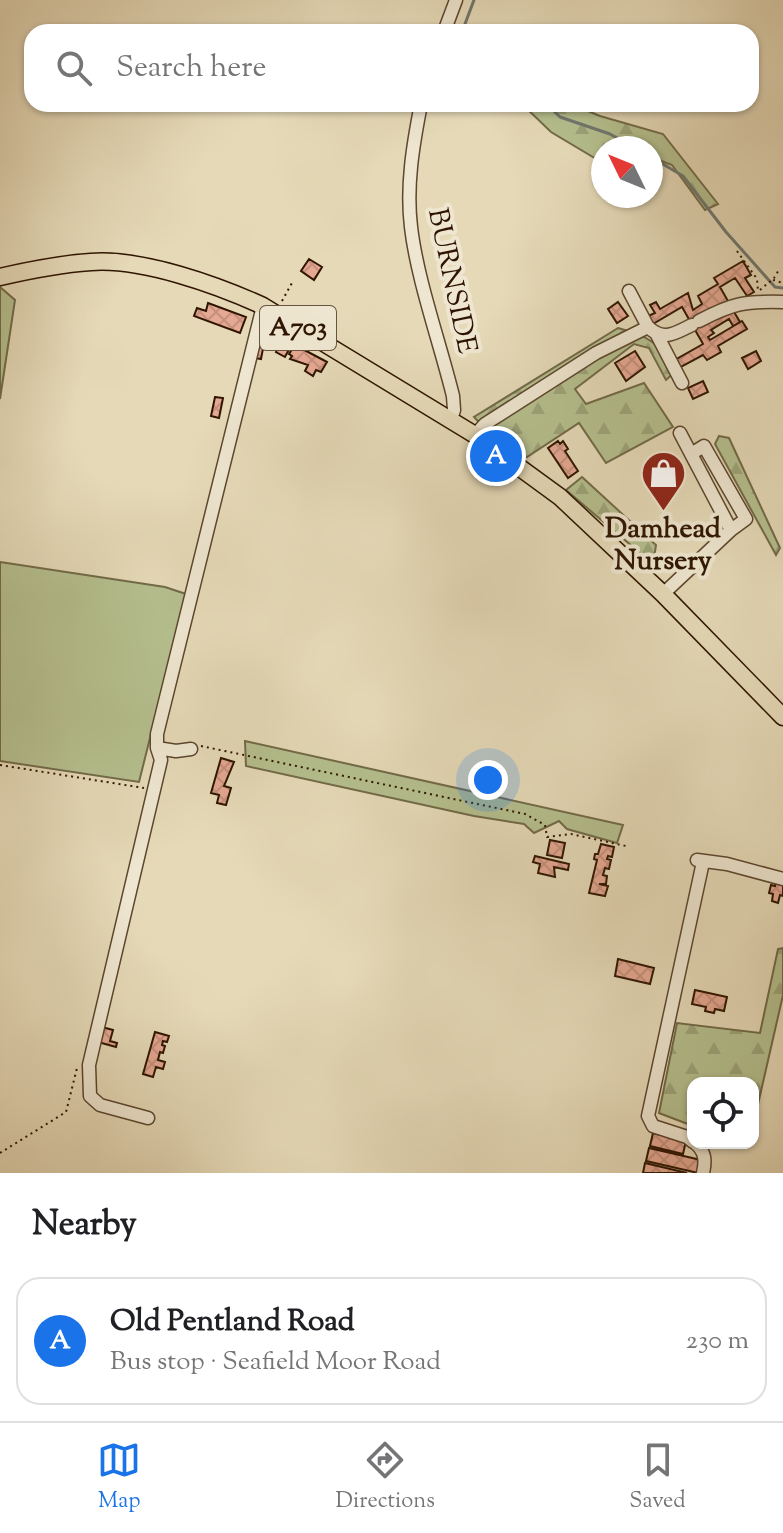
<!DOCTYPE html>
<meta charset="utf-8">
<style>
body{margin:0;font-family:"Sorts Mill Goudy",serif;background:#f2f2f2;color:#202124}
.controls{position:absolute;right:24px;bottom:24px;display:grid;overflow:hidden;border-radius:16px;box-shadow:0 2px 6px #0004}
.controls button{width:72px;height:72px;display:grid;place-items:center;padding:0;border:0;border-bottom:2px solid #e0e0e0;background:#fff;color:#202124;font:40px sans-serif}
.compass{position:absolute;left:591px;top:136px;width:72px;height:72px;border-radius:50%;background:#fff;box-shadow:0 2px 6px #0004;rotate:313deg}
.you{position:absolute;left:488px;top:780px;width:28px;height:28px;margin:-20px;border:6px solid #fff;border-radius:50%;background:#1a73e8;box-shadow:0 0 0 12px #1a73e833}
.badge{display:grid;place-items:center;width:52px;height:52px;border-radius:50%;background:#1a73e8;color:#fff;font-size:26px;font-weight:700}
.pin{position:absolute;translate:-50% -50%;border:4px solid #fff;box-shadow:0 2px 8px #0006}
.list{margin:0;padding:0;list-style:none}
h2{display:flex;justify-content:space-between;align-items:center;height:104px;margin:0;padding:0 32px;font-size:34px}
h2 small{font-size:26px;font-weight:400;color:#757577}
.list li{display:grid;grid-template-columns:52px 1fr auto;gap:24px;align-items:center;box-sizing:border-box;height:128px;margin:0 16px 16px;padding:0 16px;border:2px solid #e0e0e0;border-radius:24px}
.list b{display:block;font-size:30px;white-space:nowrap}
.list p{margin:0;font-size:26px;white-space:nowrap;color:#757577}
.list em{font-size:26px;font-style:normal;color:#757577}
.icon{flex:none;width:44px;height:44px;fill:none;stroke:currentColor;stroke-width:2;stroke-linecap:round;stroke-linejoin:round}
.map{position:relative;flex:none;width:783px;height:1173px;overflow:hidden}
.search{position:absolute;background:#fff;box-shadow:0 2px 6px #0004;left:24px;right:24px;top:24px;height:88px;display:flex;align-items:center;gap:20px;box-sizing:border-box;padding:0 28px;border-radius:24px;color:#757577;font-size:30px}
.sheet{height:248px;background:#fff}
nav{display:flex;justify-content:space-around;align-items:center;box-sizing:border-box;height:112px;border-top:2px solid #e0e0e0;background:#fff;font-size:22px;color:#757577}
nav a{display:grid;justify-items:center;gap:4px}
nav .on{color:#1a73e8}
.map>svg:first-child{display:block}
</style>
<div class="map">
<svg width="783" height="1173" viewBox="0 0 783 1173">
<defs>
<pattern id="forest-firs" width="22" height="20" patternUnits="userSpaceOnUse" patternTransform="scale(2)"><rect width="22" height="20" fill="#b5bf8e"/><path d="M5 1l3.5 6h-7zM16 11l3.5 6h-7z" fill="#9ca379"/></pattern>
<pattern id="building-cross-hatch" width="8" height="8" patternUnits="userSpaceOnUse" patternTransform="scale(2)"><rect width="8" height="8" fill="#e5a892"/><path d="M0 0l8 8M0 8l8-8" fill="none" stroke="#c5907c"/></pattern>
</defs>
<rect width="100%" height="100%" fill="#e5d9b7"/>
<filter id="stains"><feTurbulence type="fractalNoise" baseFrequency=".0025" numOctaves="4"/><feColorMatrix values="0 0 0 0 .2 0 0 0 0 .09 0 0 0 0 .02 0 0 0 .5 -.17"/></filter>
<radialGradient id="worn" r=".72"><stop offset=".6" stop-color="#630" stop-opacity="0"/><stop offset="1" stop-color="#630" stop-opacity=".3"/></radialGradient>
<path fill="#b5bf8e" stroke="#726a48" stroke-width="2" d="M0 287 15 300 0 399Z
M0 562 165 587 186 594 139 782 0 761Z
M245 741 623 825 617 843 567 829 559 821 534 833 524 824 474 816 246 766Z"/>
<path fill="url(#forest-firs)" stroke="#726a48" stroke-width="2" d="M522 104H571L600 116 663 134 718 204 705 210 672 165 651 157V148H603V163L551 132Z
M618 328C652 337 656 342 676 371L666 380 649 348 634 344 575 389 586 404 644 383 673 427 606 463 579 423 527 457 488 432 474 417Z
M719 436 729 438 780 548 776 555 715 444Z
M582 477 656 545 653 564 566 490Z
M783 948V995L753 1126V1083H693V1126L659 1113 677 1023 760 1033 778 949Z"/>
<g fill="none" stroke-linecap="round" stroke-linejoin="round">
<path stroke="#6f776f" stroke-width="3" d="M462 32 474 0
M547 104 560 117 610 134 635 148
M651 157 683 176 726 232 775 287 783 288"/>
</g>
<path fill="url(#building-cross-hatch)" stroke="#2f1501" stroke-width="2" d="M309 259 322 267 314 280 301 271Z
M743 261 751 275 745 278 754 292 747 296 735 278 720 287 728 301 697 318 731 307 740 322 733 326 729 319 711 330 714 333 708 337 710 340 742 321 747 329 718 346 721 352 707 360 703 355 679 368 675 360 703 344 682 307 653 324 648 316 655 313 650 305 656 302 660 309 688 293 693 310 702 304 698 296 718 284 714 278Z
M618 302 628 316 617 323 608 309Z
M208 303 246 317 240 333 194 316 197 308 206 311Z
M265 329 292 344 285 357 276 352 279 346 273 343 271 347 264 343 261 359 255 358 259 340Z
M295 345 327 362 321 372 316 370 313 376 305 371 308 365 290 359 292 356 289 354Z
M635 351 645 367 626 381 615 363Z
M756 351 761 361 748 369 742 358Z
M703 381 708 392 693 399 688 388Z
M215 397 223 398 219 418 211 416Z
M558 441 560 444 563 441 568 449 565 451 578 471 568 478 548 448Z
M221 758 234 762 224 786 231 788 226 805 217 803 219 795 211 793Z
M550 840 565 843 562 858 547 855Z
M601 844 614 847 612 857 608 856 607 859 611 860 609 869 605 868 603 875 607 876 606 884H599L608 886 605 896 589 893 597 860 594 859 595 854H598Z
M535 856 569 864 568 870 554 867 555 877 538 873 540 864 533 862Z
M776 882 783 884V896L780 895 778 903 772 901 773 894 769 893 771 885 775 886Z
M618 959 654 968 650 984 615 976Z
M695 990 727 997 724 1011 715 1009 714 1013 705 1011 706 1007 692 1004Z
M102 1027 113 1030 110 1041 117 1043 116 1047 98 1042Z
M155 1032 169 1036 167 1042 163 1041 162 1045 165 1046 163 1053 160 1052 158 1060 165 1062 163 1069 156 1067 153 1077 143 1074Z
M653 1133 686 1141 683 1154 650 1146Z
M649 1148 701 1160 698 1173 646 1161Z
M645 1163 687 1173H643Z"/>
<g fill="none" stroke-linecap="round" stroke-linejoin="round">
<defs>
<path id="minor" d="M444 32 456 0
M421 104C413 145 406 186 411 227 417 279 440 343 453 396L454 410 451 419
M629 291 648 327
M699 321C733 303 745 301 783 302
M657 335 682 383
M475 435 485 424 596 353 648 327C664 342 675 333 692 325
M691 454 704 446 746 519 731 530
M663 594 731 530 680 433
M157 748 176 751 191 749
M697 860 727 864 783 879
M148 1118 100 1105 90 1096 89 1065 161 760 157 748V734L263 306
M693 1142 687 1137 653 1126 648 1116 703 862
M695 1143C705 1151 706 1160 703 1173"/>
<path id="major" d="M0 277C30 270 61 264 91 262 142 258 217 285 263 306L475 435 560 497 663 594 783 717"/>
</defs>
<use href="#minor" stroke="#5c462e" stroke-width="15"/>
<use href="#major" stroke="#2f1501" stroke-width="19"/>
<path stroke="#2f1501" stroke-width="2" stroke-dasharray="2 4" stroke-linecap="butt" d="M737 251 757 279 758 291
M773 280 783 283
M760 290 774 278 780 268
M282 301 293 281
M201 746 525 814 545 825 547 837 571 834 626 846
M0 765 144 788
M0 1153 66 1112 77 1068"/>
<use href="#minor" stroke="#eee6d0" stroke-width="12"/>
<use href="#major" stroke="#e5d9b7" stroke-width="16"/>
</g>
<defs>
<symbol id="shop-pin" viewBox="-11 -11 22 30"><path d="M0 17L-7.5 6A9.5 9.5 0 1 1 7.5 6Z" fill="#8f2418" stroke="#eee6d0"/><path d="M-5-2.5h2.3a2.7 3.5 0 0 1 5.4 0H5L5.5 6h-11ZM-1.5-2.5h3a1.5 2.3 0 0 0-3 0Z" fill="#fff"/></symbol>
</defs>
<g fill-rule="evenodd">
<use href="#shop-pin" x="638" y="448" width="51" height="69"/>
</g>
<g text-anchor="middle" dominant-baseline="central" stroke-width="8" stroke-linejoin="round" paint-order="stroke">
<rect fill="#eee6d0" stroke="#68543f" stroke-width="2" x="260" y="306" width="76" height="44" rx="6"/>
<g font-size="26" font-weight="bold" fill="#2f1501">
<text x="298" y="328">A703</text>
</g>
<g font-size="28" fill="#2f1501" stroke="#eee6d0">
<text transform="translate(451 281) rotate(78)">BURNSIDE</text>
</g>
<g font-size="28" font-weight="bold" fill="#2f1501" stroke="#eee6d0">
<text x="663" y="530">Damhead<tspan x="663" dy="32">Nursery</tspan></text>
</g>
</g>
<rect width="100%" height="100%" filter="url(#stains)"/>
<rect width="100%" height="100%" fill="url(#worn)"/>
</svg>
<div class="controls">
<button><svg class="icon" aria-label="locate" viewBox="0 0 24 24"><circle cx="12" cy="12" r="6"/><path d="M12 2v4M12 18v4M2 12h4M18 12h4"/></svg></button>
</div>
<svg class="compass" viewBox="-18 -18 36 36"><path d="M0-13l5 13h-10z" fill="#e53935"/><path d="M0 13l5-13h-10z" fill="#757577"/></svg>
<div class="you"></div>
<div class="pin badge" style="left:496px;top:456px">A</div>
<div class="search"><svg class="icon" aria-label="search" viewBox="0 0 24 24"><circle cx="10" cy="10" r="6"/><path d="M15 15l6 6"/></svg>Search here</div>
</div>
<section class="sheet">
<h2>Nearby<small></small></h2>
<ul class="list">
<li><span class="badge">A</span><div><b>Old Pentland Road</b><p>Bus stop · Seafield Moor Road</p></div><em>230 m</em></li>
</ul>
</section>
<nav>
<a class="on"><svg class="icon" aria-label="map" viewBox="0 0 24 24"><path d="M3 6l6-2 6 2 6-2v14l-6 2-6-2-6 2zM9 4v14M15 6v14"/></svg>Map</a>
<a><svg class="icon" aria-label="directions" viewBox="0 0 24 24"><path d="M12 3l9 9-9 9-9-9zM9 14v-3h6M13 9l2 2-2 2"/></svg>Directions</a>
<a><svg class="icon" aria-label="saved" viewBox="0 0 24 24"><path d="M7 4h10v16l-5-4-5 4z"/></svg>Saved</a>
</nav>
